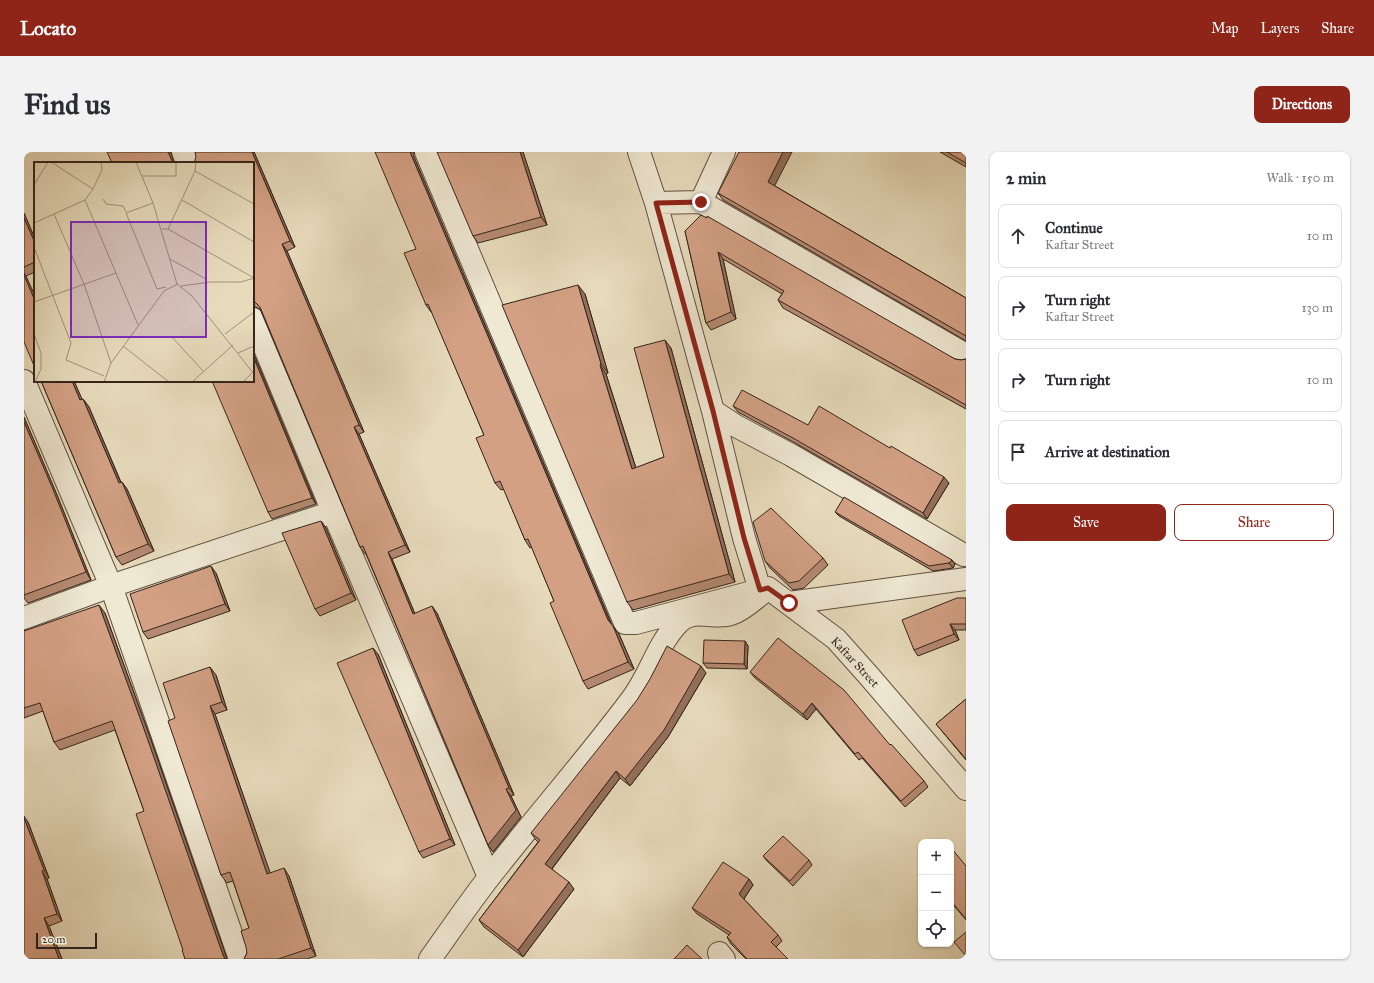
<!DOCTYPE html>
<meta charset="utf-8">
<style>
body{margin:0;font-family:"IM FELL Great Primer",serif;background:#f2f2f3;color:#2b2b33}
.controls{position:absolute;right:12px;bottom:12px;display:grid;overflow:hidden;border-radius:8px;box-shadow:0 1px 3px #0004}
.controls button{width:36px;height:36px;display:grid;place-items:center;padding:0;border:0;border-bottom:1px solid #e1e1e2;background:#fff;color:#2b2b33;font:20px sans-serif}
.scale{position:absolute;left:12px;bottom:10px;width:61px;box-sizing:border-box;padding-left:4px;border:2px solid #34241b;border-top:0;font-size:11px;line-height:14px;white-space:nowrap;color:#34241b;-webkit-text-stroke:3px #efe8d3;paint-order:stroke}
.stop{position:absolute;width:12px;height:12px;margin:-9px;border:3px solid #8f2418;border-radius:50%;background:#fff}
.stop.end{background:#8f2418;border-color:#fff;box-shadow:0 1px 4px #0008}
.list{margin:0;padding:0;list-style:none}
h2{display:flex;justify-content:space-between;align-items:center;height:52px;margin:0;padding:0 16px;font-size:17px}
h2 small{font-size:13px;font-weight:400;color:#7c7c81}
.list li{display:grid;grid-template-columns:26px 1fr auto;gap:12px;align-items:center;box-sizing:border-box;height:64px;margin:0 8px 8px;padding:0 8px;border:1px solid #e1e1e2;border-radius:8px}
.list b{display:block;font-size:15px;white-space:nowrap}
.list p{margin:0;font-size:13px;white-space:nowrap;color:#7c7c81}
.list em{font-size:13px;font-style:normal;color:#7c7c81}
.actions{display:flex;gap:8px;padding:12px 16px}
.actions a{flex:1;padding:9px 0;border:1px solid #8f2418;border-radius:8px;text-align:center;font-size:14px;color:#8f2418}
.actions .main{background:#8f2418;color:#fff}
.icon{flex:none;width:22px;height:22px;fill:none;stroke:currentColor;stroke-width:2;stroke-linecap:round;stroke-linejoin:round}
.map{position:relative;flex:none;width:942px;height:807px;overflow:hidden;border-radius:8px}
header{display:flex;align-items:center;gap:24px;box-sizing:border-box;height:56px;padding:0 20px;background:#8f2418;color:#fff}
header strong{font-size:19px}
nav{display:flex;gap:22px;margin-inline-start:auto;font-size:14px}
.intro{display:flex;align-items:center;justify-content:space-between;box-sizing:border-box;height:96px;padding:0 24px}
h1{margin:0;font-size:28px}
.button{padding:10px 18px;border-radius:8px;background:#8f2418;color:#fff;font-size:14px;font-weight:700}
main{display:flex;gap:24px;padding:0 24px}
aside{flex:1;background:#fff;border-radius:8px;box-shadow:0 1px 3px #0004}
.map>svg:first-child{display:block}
</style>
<header>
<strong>Locato</strong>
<nav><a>Map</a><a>Layers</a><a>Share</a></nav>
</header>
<div class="intro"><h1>Find us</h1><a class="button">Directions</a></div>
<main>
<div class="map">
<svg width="942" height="807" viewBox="0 0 942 807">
<rect width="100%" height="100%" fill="#e7dbbc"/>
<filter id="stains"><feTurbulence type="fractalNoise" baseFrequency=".005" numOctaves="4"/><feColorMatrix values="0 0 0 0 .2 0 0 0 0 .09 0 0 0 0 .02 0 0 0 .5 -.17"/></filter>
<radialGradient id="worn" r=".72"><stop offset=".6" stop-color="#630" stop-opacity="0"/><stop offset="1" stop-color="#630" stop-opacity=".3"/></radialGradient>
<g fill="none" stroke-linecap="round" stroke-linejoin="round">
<defs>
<path id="minor" d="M159 0 164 11
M402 0 601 471H612L736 438
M615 0 632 51 689 259 720 386 736 438 744 436 812 487 845 524 942 637
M677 50 700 0
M632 51 677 50 942 203
M229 167 309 360 465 725
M0 229 87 434 216 807
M689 259 712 274 767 303 940 403
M765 451 942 427
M0 466 87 434 309 360
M695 801 700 807
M406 807C426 779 445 751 466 724 513 664 563 607 608 547 626 523 634 491 655 470 670 455 690 468 707 462 719 458 728 449 737 442"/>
</defs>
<use href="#minor" stroke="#615243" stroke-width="24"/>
<use href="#minor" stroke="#efe8d3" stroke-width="22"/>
</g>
<path fill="#b58a72" stroke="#34241b" d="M230 0 271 95 263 99 340 280 335 282 386 400 368 407 391 462 413 461 490 643 487 644 497 665 469 700 464 693 342 402H341L336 395 236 157 231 155H229V11Z
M499 0 523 73 454 91 449 84Z
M916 0H942V15Z
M390 5 588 473 595 482 610 517 564 537 559 529 530 449 508 395 506 396 501 388 480 337 477 338 471 331 460 283 408 160H407L402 153 392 97Z
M751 34 942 146V189L699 48 694 41Z
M0 61 11 87V120L2 124 0 190Z
M661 79 931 207 937 208 942 207V257L759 156 754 148 758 142 699 107 712 167 687 178 682 171Z
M561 142 584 221 582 222 612 316 640 305 647 196 711 430 609 458 603 450Z
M229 200 292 352 248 367 244 360 229 229Z
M17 229H50L58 248 59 247 65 255 97 330 103 337 130 399 98 413 92 405Z
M709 254 784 273 925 331 903 367 773 292 714 260Z
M0 265 33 343 67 428 4 451 0 446Z
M811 360 928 408 931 412 929 416 909 419 815 364Z
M297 369 302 376 332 448 296 464 291 457Z
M799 406 804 413 780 436 769 438 746 416 741 409Z
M192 421 206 459 124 487 119 480Z
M942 446V478H931L935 488 894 504 890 498Z
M81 461 126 585 203 807H161L159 798 120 659 91 578 36 598 30 590 19 559 0 566V479Z
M721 489 724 494 723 517 683 516 679 511Z
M354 502 431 693 399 706 395 700Z
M726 520 866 593 900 629 904 635 881 655 838 606 835 608 792 557 783 568 731 526Z
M682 521 644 585 606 634 596 626 528 717 550 737 499 805 460 775 455 768 514 690 512 688 507 681Z
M192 523 203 558 191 562 246 721 265 724 292 804 283 807H220L223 801 225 776 209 729 203 731 197 723 151 566Z
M942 547V608L912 572Z
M4 670 25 726 23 727 38 769 25 774 38 807H0Z
M927 698 942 714V768L927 750Z
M739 704 785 708 788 713 769 734 743 709Z
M725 727 729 733 720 747 754 783 758 789 752 795 764 807H722L707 792 703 785 705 783 673 762 668 756Z"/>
<path fill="#94705c" stroke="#34241b" d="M144 0H147L148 5 150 11H149L148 9Z
M228 0H230L271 95 266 89Z
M386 0H390V5L589 476 584 468Z
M496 0H499L523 73 517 65Z
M759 0H768L749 37 744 30Z
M0 61 11 87V91L0 66Z
M258 92 263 99 340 280 335 273Z
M694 100 699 107 712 167 707 160Z
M0 121 2 124 11 144V149L0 123Z
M554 133 561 142 584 221 577 212Z
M641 188 647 196 711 430 705 422Z
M229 200 292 352 288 346 229 204Z
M576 213 582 222 615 326 608 317Z
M48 229H50L62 256 56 248Z
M59 247 65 255 100 338 95 331Z
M0 265 33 343 67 428 62 420 0 270Z
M330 275 335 282 386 400 381 393Z
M920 325 925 331 903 367 899 361Z
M98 330 103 337 130 399 124 392Z
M297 369 302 376 332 448 327 441Z
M364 400 368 407 394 469 389 462Z
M928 408 931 412 929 416 925 411Z
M187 414 192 421 206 459 201 452Z
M75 453 81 461 126 585 203 807H201L199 803Z
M408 454 413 461 490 643 485 636Z
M926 472 931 478 935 488 930 482Z
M589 474 595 482 610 517 604 510Z
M721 489 724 494 723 517 720 512Z
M349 496 354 502 431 693 426 687Z
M677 514 682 521 644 585 606 634 601 627Z
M186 515 192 523 203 558 198 550Z
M788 551 792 557 783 568 779 562Z
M186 554 191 562 249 729 243 722Z
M592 619 596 626 526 719 521 712Z
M482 637 487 644 497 665 469 700 464 693Z
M0 664 4 670 25 726 20 718 0 666Z
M260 716 265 724 292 804 287 796Z
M18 719 23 727 38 769 33 762Z
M725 727 729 733 719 748 715 742Z
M545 730 550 737 499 805 494 798Z
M20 766 25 774 38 807H35Z"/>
<path fill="#d3a084" stroke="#34241b" d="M83 0H144L149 11H95V10L92 11H88Z
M171 0H228L266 89 258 92 335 273 330 275 381 393 364 400 389 462 408 454 485 636 482 637 492 658 464 693 339 394 336 395 236 155 231 150 229 149V11H170L172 5Z
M351 0H386L584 468 589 474 604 510 559 529 526 451 530 449 504 387 501 388 476 329 471 331 452 286 460 283 404 152 402 153 380 101 392 97Z
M413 0H496L517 65 449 84Z
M715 0H759L744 30 942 146V184L694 41Z
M923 0H942V11Z
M677 63 683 66V64L931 207 937 208 942 207V253L754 148 760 139 694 100 707 160 682 171 661 79Z
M0 66 11 91V110L0 115Z
M0 123 11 149V216L0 190Z
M554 133 577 212 576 213 608 317 640 305 610 196 641 188 705 422 603 450 478 153Z
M229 204 288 346 244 360 188 229H229Z
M17 229H48L56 248 59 247 95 331 98 330 124 392 92 405Z
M718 238 784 273 795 254 866 296 867 294 920 325 899 361 769 286 709 254Z
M0 270 28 335 62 420 0 443Z
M820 345 928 408 925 411 905 414 811 360Z
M747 356 799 406 775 429 765 431 741 409 729 370Z
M297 369 327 441 291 457 258 381Z
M187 414 201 452 119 480 106 442Z
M933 446H942V472H926L930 482 890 498 878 468Z
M75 453 120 577 199 803 201 807H161L158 798H159L112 662 120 659 88 569 30 590 16 551 0 556V479Z
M754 486 820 538 866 593 867 592 900 629 877 649 834 600 831 602 788 551 779 562 726 520Z
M680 488 721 489 720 512 679 511Z
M643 494 677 514 640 578 601 627 592 619 521 712 545 730 494 798 455 768 516 688 507 681 613 548 626 527Z
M349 496 426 687 395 700 313 511Z
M186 515 198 550 186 554 243 722 260 716 287 796 254 807H220L223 801 222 795 217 779 225 776 206 720 197 723 144 569 151 566 139 531Z
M942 547V607L912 572Z
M0 666 20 718 18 719 33 762 20 766 35 807H0Z
M759 684 785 708 766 729 739 704Z
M928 697 942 714V767L927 749V698Z
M699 710 725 727 715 742 754 783 747 790 764 807H723L703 785 707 781 668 756Z
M942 780V804L930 790Z
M663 793 678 807H650Z"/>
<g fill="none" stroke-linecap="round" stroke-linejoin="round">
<path stroke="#8f2418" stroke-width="5" d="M677 50 632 51 689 259 720 386 736 438 744 436 765 451"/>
</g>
<g text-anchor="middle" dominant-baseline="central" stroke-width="3" stroke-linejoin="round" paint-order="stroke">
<g font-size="12" fill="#34241b" stroke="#efe8d3">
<text transform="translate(831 510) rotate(47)">Kaftar Street</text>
</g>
</g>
<g transform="translate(10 10)">
<rect width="220" height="220" fill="#e7dbbc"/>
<path fill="none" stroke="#9f927c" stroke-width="1" d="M102 0 119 41 143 122 158 134 220 212M161 9 220 42M108 14H142V0M0 23 14 0M59 27 68 8 67 0M69 37 72 42 89 44 92 50M51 38 104 163M148 38 220 80M119 41 92 51 123 127 132 125M20 52 50 122 77 201 130 129 144 122M0 61 51 38 59 27 17 0M128 67H134L220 116M134 67 161 9 162 0M0 85 37 181 32 198 70 214M136 97 172 117M147 124 176 120H207L220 116M0 140 82 111M0 172 7 191V207L1 220M191 172 220 150M137 174 170 210M89 184 135 220M204 191 220 184M70 220 77 201M158 220 199 183M209 220 219 210"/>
<path fill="#7b2cbf" fill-opacity="0.15" stroke="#7b2cbf" stroke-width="2" d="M37 60H172V175H37Z"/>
<rect width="220" height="220" fill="none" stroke="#34241b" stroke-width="2"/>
</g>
<rect width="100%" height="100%" filter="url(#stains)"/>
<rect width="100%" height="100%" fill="url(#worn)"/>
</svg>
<div class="controls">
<button>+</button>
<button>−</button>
<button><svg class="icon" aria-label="locate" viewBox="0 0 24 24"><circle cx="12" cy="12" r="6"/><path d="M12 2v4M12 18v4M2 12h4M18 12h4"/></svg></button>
</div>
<div class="scale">20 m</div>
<div class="stop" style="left:765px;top:451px"></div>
<div class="stop end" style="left:677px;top:50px"></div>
</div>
<aside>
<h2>2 min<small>Walk · 150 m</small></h2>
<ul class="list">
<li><svg class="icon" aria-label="ahead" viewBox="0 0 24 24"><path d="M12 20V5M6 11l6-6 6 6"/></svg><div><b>Continue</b><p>Kaftar Street</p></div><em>10 m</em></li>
<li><svg class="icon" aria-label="right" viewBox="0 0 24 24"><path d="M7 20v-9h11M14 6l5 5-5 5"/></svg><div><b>Turn right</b><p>Kaftar Street</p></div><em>130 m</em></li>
<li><svg class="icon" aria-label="right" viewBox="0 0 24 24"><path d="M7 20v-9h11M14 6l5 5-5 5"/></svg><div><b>Turn right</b></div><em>10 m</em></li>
<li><svg class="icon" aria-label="arrive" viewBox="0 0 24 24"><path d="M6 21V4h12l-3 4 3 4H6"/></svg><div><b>Arrive at destination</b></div></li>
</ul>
<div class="actions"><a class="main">Save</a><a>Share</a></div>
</aside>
</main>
